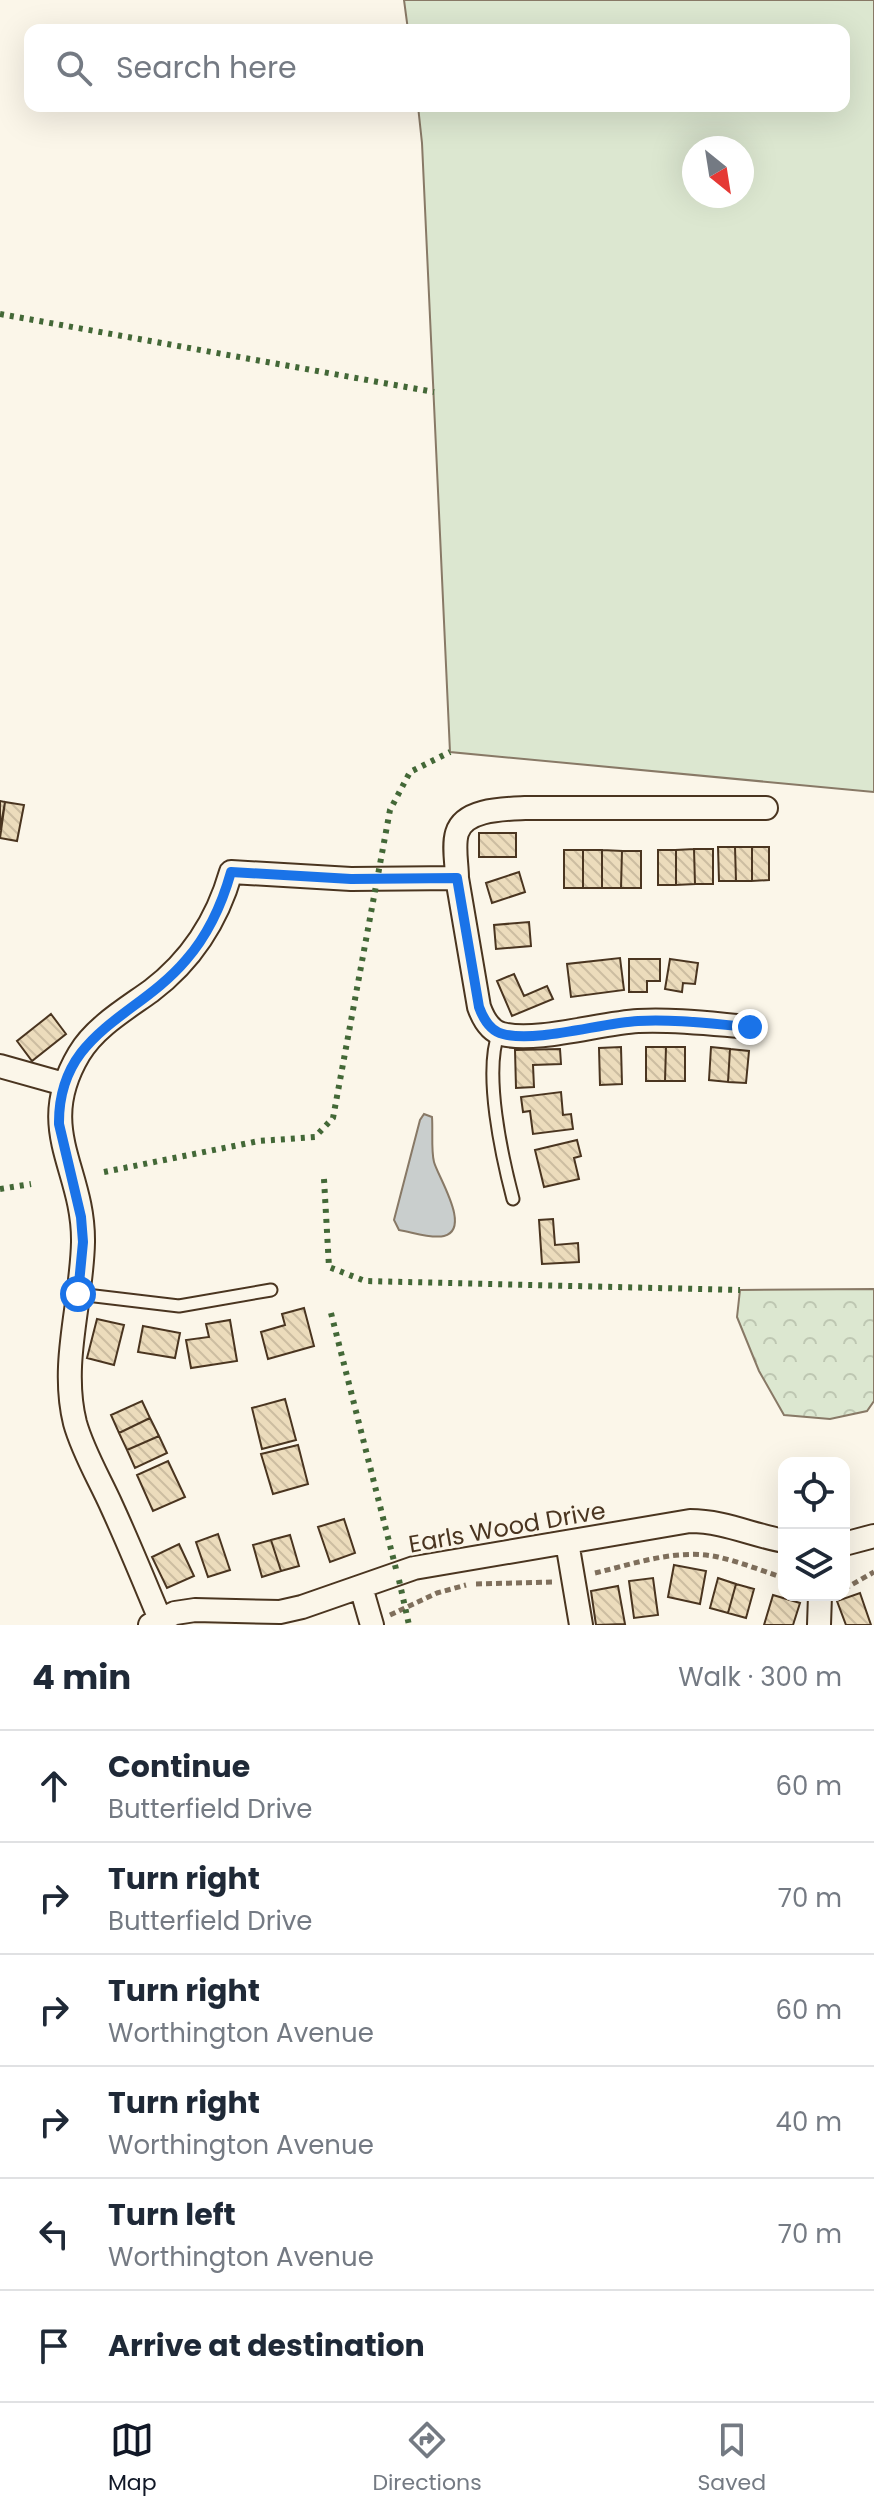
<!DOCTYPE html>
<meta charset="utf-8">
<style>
body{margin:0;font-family:Poppins,sans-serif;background:#f6f6f7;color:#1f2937}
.controls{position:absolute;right:24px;bottom:24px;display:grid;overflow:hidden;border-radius:16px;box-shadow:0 8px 32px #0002}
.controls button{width:72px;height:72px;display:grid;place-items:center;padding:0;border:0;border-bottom:2px solid #e0e1e3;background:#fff;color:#1f2937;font:40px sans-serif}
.compass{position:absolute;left:682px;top:136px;width:72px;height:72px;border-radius:50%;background:#fff;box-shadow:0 8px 32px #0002;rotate:150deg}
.stop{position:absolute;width:24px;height:24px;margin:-18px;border:6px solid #1a73e8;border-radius:50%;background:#fff}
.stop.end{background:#1a73e8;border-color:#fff;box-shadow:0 2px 8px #0008}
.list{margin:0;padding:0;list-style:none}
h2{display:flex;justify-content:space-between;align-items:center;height:104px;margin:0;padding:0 32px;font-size:34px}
h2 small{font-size:26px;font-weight:400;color:#747a83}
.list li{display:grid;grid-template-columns:52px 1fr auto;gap:24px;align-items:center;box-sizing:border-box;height:112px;padding:0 32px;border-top:2px solid #e0e1e3}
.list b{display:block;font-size:30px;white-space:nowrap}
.list p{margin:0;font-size:26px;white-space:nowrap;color:#747a83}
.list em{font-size:26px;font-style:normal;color:#747a83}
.icon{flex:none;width:44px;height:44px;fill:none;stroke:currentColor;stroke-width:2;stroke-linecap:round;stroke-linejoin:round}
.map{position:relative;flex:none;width:874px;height:1625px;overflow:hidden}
.search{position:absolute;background:#fff;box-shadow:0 8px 32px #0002;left:24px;right:24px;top:24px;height:88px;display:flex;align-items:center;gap:20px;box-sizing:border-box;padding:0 28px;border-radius:16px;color:#747a83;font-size:30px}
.sheet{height:776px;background:#fff}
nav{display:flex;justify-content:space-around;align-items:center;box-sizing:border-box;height:112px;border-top:2px solid #e0e1e3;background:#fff;font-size:22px;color:#747a83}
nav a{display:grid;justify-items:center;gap:4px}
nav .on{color:#111827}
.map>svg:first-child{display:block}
</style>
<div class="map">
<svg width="874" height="1625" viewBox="0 0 874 1625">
<defs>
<pattern id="forest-crowns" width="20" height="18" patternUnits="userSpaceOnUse" patternTransform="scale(2)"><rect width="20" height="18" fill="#dce7d0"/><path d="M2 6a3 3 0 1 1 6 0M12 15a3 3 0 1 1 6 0" fill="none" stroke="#bec7b2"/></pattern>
<pattern id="building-back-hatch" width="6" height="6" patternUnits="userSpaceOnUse" patternTransform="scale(2)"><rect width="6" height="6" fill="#ecdcbc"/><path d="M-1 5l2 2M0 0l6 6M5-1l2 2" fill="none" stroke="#ccbda1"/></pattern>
</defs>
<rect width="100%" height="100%" fill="#fbf6e9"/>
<path fill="#dce7d0" stroke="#887966" stroke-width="2" fill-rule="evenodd" d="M404 0H874V792L450 752 422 143 418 106H844V30H408ZM694 148H742V196H694Z"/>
<path fill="url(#forest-crowns)" stroke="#887966" stroke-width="2" d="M874 1289V1401L867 1411 830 1419 784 1415 759 1371 737 1317 740 1290Z"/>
<path fill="#c9cecd" stroke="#887966" stroke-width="2" d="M424 1114 432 1117C433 1130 431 1151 434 1162 438 1177 472 1229 444 1236 431 1239 412 1232 399 1230L394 1220 420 1120Z"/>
<path fill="url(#building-back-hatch)" stroke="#4a3520" stroke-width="2" d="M0 801 5 802 0 830Z
M5 802 24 805 17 841 0 838Z
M479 833H516V857H479Z
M718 847H735L736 881H719Z
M735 847H752V881H736Z
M752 847H769V880L752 881Z
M694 849H713V884H695Z
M694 849 695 884 676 885V850Z
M564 850H583V888H564Z
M583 850H602V888H583Z
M602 850 622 851 621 888H602Z
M658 850H676V885H658Z
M622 851H641V888H621Z
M519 872 525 892 492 903 486 883Z
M529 922 531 946 496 949 494 925Z
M620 958 624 990 571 997 567 964Z
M629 959H660V981H647V992H629Z
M670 959 698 963 695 984 683 983 682 992 665 989Z
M514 974 524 996 547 986 553 999 512 1016 497 981Z
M51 1014 66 1034 32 1061 17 1041Z
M621 1047 622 1084 600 1085 599 1048Z
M646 1047H666L665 1081H646Z
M666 1047H685V1081H665Z
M711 1047 730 1049 728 1082 709 1080Z
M560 1049 561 1064 533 1065 534 1087 516 1088 515 1050Z
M730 1049 749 1051 746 1083 728 1082Z
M561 1092 563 1115 571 1114 573 1129 533 1134 530 1111 523 1112 521 1097Z
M577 1140 581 1156 574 1158 579 1179 544 1187 535 1150Z
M553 1219 555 1245 578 1243 579 1262 542 1264 539 1220Z
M304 1308 314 1346 268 1359 261 1332 285 1325 282 1314Z
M97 1319 124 1325 114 1365 87 1358Z
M230 1320 237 1361 191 1368 186 1340 209 1337 206 1324Z
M143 1326 180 1333 175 1358 138 1352Z
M285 1399 296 1440 262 1449 252 1408Z
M142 1401 150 1418 119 1433 111 1415Z
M150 1418 159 1436 127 1450 119 1433Z
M159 1436 167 1453 135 1468 127 1450Z
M298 1445 308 1484 273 1494 261 1454Z
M168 1461 185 1497 153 1511 137 1475Z
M344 1519 355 1553 330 1562 318 1527Z
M218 1534 230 1570 208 1577 196 1542Z
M290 1535 299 1566 281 1571 271 1540Z
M271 1540 281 1571 262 1577 253 1545Z
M179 1544 194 1576 167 1588 152 1557Z
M674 1565 706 1571 700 1604 668 1597Z
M653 1578 658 1615 634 1618 629 1581Z
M718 1578 736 1584 728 1613 710 1608Z
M736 1584 754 1589 746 1618 728 1613Z
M618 1586 625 1624 596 1625 591 1591Z
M860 1593 871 1625H846L837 1601Z
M773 1595 800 1603 793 1625H764Z"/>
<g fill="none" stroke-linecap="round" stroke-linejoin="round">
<defs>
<path id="service" d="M499 1032C483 1072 502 1157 513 1199
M78 1294 179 1306 271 1290"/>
<path id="minor" d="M457 878C457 864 453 846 457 833 464 809 504 809 525 808H766
M0 1066 64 1084
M567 1542 581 1625
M844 1544 874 1536
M361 1587 372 1625
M160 1619C144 1581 129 1544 112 1507 100 1480 83 1452 75 1423 60 1363 82 1302 83 1242 84 1168 34 1130 79 1054 95 1027 126 1009 151 991 192 960 217 921 231 872L351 879 457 878 479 1007C483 1018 490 1031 502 1034 536 1043 601 1023 638 1021 675 1019 713 1024 750 1027
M150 1625 175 1613 195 1610 280 1612 302 1607 414 1568 690 1521C723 1521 752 1535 784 1541
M819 1625 820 1595"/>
</defs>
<use href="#service" stroke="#4a3520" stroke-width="15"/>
<use href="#minor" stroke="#4a3520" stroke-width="26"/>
<path stroke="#7f6f5c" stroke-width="5" stroke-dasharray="6 4" stroke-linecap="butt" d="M595 1573C634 1564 677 1548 718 1557 740 1562 763 1571 784 1578
M476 1584 554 1582
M844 1589 874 1572
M390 1615 437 1593 466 1585"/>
<use href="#service" stroke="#fbf6e9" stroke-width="11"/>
<use href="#minor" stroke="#fbf6e9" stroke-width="22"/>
<path stroke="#436837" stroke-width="6" stroke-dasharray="4 6" stroke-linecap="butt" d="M0 314 434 392
M104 1172 259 1141 315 1137 333 1118 390 810 410 772 450 752
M324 1179 329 1267 365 1281 740 1290
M0 1189 31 1184
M331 1313 396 1569
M399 1580 409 1625"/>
</g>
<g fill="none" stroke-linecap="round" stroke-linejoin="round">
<path stroke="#1a73e8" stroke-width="10" d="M78 1294 83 1242 81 1217 59 1124C58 1032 137 1018 186 960 208 935 222 904 231 872L351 879 457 878 479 1007C483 1018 490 1031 503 1034 536 1043 601 1023 638 1021 675 1019 713 1024 750 1027"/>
</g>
<g text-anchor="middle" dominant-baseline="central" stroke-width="6" stroke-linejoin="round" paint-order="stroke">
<g font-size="24" fill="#4a3520" stroke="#fbf6e9">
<text transform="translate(507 1527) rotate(-10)">Earls Wood Drive</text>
</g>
</g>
</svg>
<div class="controls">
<button><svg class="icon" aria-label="locate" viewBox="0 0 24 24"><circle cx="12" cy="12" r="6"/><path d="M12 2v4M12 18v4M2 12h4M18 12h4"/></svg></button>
<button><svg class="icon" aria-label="layers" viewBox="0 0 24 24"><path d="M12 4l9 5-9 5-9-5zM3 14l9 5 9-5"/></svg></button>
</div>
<svg class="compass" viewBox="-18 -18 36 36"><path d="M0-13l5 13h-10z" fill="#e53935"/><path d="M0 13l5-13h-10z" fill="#747a83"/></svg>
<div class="stop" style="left:78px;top:1294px"></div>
<div class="stop end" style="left:750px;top:1027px"></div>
<div class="search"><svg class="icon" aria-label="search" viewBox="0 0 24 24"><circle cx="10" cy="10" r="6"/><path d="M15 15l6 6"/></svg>Search here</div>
</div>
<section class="sheet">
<h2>4 min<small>Walk · 300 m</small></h2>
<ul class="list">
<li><svg class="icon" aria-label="ahead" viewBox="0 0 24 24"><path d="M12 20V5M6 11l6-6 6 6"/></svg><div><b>Continue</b><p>Butterfield Drive</p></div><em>60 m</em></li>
<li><svg class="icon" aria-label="right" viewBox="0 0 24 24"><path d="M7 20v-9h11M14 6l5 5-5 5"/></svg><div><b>Turn right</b><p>Butterfield Drive</p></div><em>70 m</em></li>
<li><svg class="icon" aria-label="right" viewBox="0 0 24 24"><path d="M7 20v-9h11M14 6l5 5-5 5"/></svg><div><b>Turn right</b><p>Worthington Avenue</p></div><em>60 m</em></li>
<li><svg class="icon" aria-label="right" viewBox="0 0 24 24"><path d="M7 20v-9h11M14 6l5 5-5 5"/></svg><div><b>Turn right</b><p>Worthington Avenue</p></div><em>40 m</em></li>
<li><svg class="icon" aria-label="left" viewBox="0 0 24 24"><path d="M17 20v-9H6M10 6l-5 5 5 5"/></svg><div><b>Turn left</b><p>Worthington Avenue</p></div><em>70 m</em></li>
<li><svg class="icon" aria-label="arrive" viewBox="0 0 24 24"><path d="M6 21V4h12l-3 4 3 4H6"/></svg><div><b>Arrive at destination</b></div></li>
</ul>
</section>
<nav>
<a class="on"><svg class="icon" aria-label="map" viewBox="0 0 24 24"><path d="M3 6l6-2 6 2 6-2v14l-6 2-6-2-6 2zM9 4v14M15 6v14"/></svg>Map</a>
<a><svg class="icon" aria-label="directions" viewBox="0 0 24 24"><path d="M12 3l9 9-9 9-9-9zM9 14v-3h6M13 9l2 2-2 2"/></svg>Directions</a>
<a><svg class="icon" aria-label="saved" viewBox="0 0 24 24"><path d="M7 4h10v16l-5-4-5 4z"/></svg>Saved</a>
</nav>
